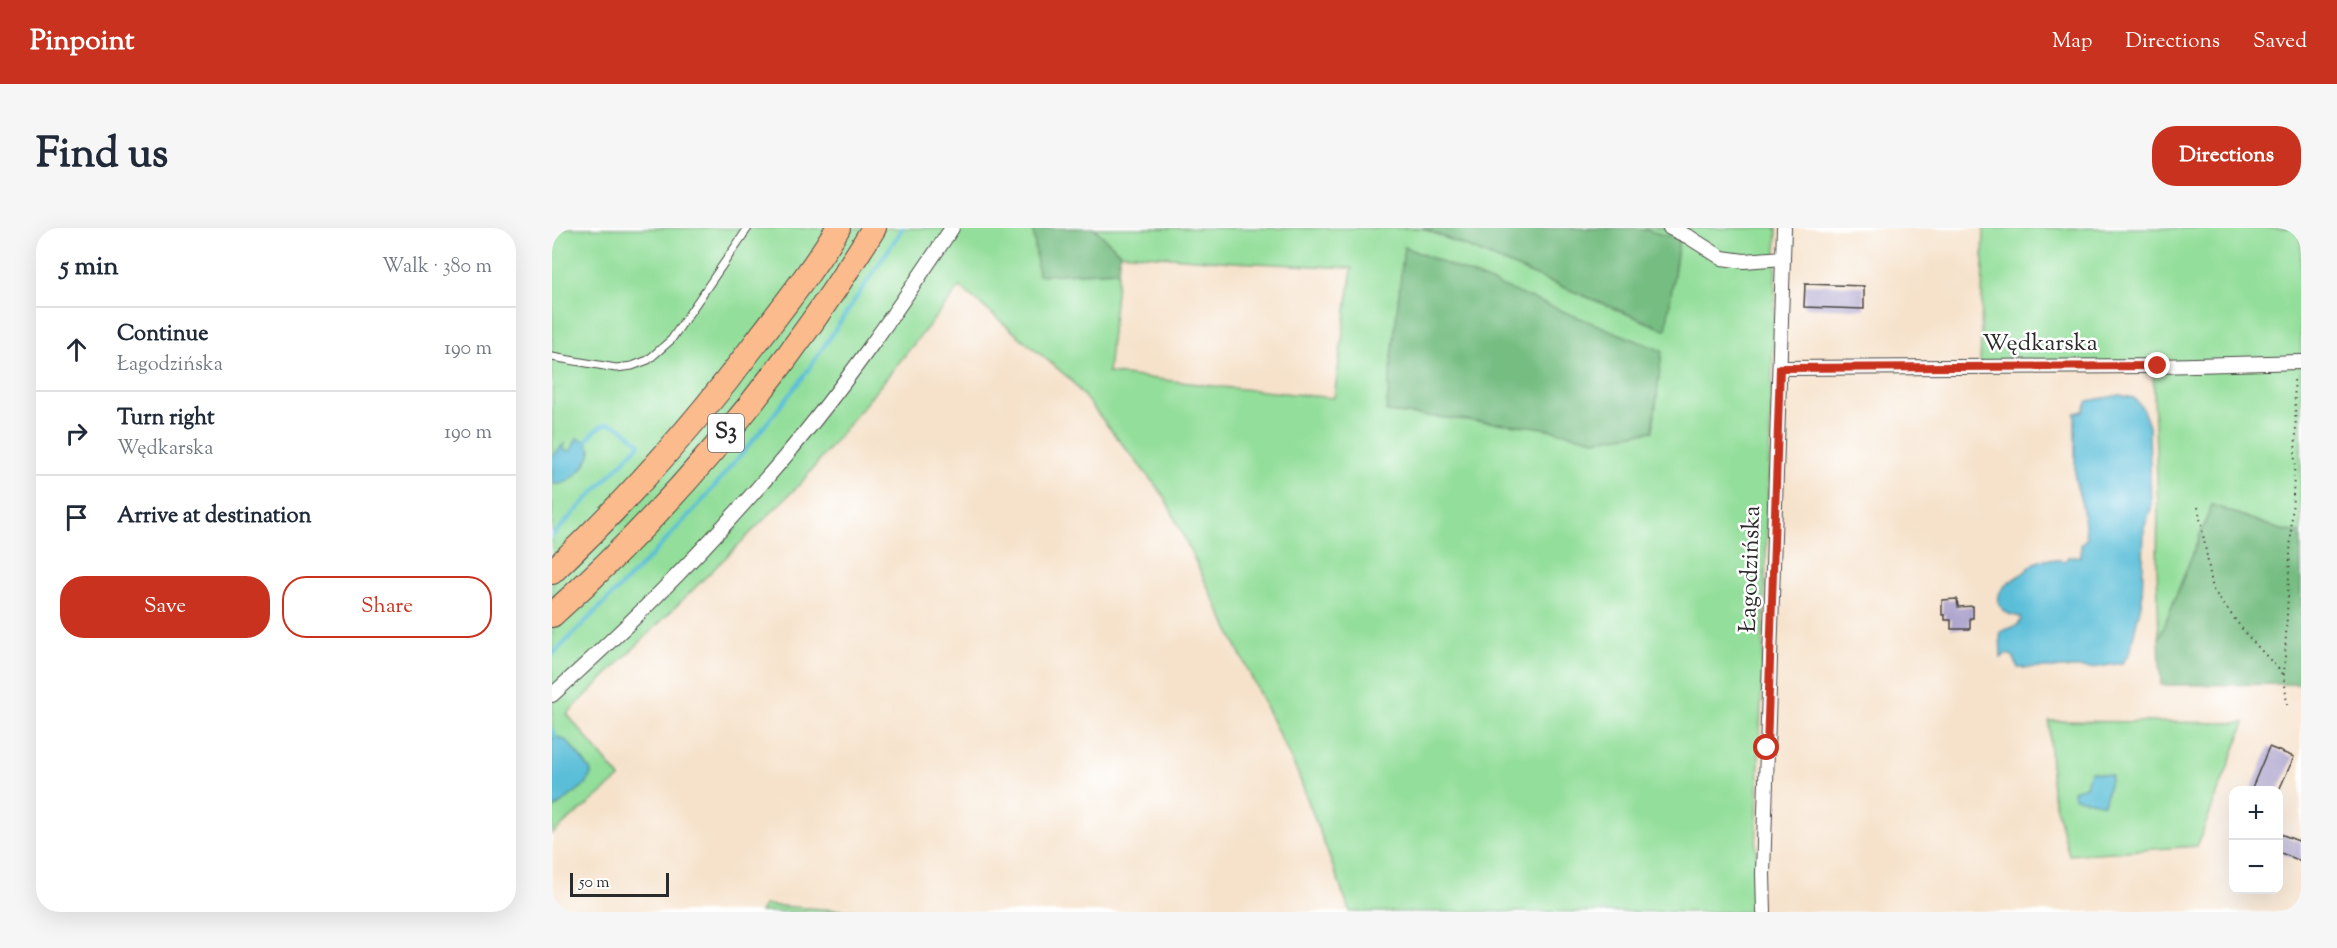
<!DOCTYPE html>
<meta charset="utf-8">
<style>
body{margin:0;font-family:"Sorts Mill Goudy",serif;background:#f6f6f7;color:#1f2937}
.controls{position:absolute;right:18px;bottom:18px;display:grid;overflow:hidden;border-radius:12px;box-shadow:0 6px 24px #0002}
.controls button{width:54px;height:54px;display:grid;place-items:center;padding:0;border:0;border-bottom:2px solid #e0e1e3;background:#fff;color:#1f2937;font:30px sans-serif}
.scale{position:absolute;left:18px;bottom:15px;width:99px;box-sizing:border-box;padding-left:6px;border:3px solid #2b2b2b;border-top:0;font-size:16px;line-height:21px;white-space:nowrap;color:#2b2b2b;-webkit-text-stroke:4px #fff;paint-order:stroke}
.stop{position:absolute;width:18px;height:18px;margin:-14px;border:4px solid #c8321e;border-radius:50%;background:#fff}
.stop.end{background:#c8321e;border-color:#fff;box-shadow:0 2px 6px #0008}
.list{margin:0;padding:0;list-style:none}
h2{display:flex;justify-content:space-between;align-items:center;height:78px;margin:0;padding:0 24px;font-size:26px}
h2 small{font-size:20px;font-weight:400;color:#747a83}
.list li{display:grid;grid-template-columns:39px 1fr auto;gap:18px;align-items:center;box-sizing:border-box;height:84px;padding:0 24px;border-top:2px solid #e0e1e3}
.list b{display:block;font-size:22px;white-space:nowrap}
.list p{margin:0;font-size:20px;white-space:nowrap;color:#747a83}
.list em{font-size:20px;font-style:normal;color:#747a83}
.actions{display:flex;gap:12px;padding:18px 24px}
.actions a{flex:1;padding:14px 0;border:2px solid #c8321e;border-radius:24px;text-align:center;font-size:21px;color:#c8321e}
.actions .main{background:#c8321e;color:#fff}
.icon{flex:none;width:33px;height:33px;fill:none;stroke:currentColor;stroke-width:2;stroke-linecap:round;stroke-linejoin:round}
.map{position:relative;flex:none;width:1749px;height:684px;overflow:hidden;border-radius:24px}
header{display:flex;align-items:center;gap:36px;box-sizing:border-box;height:84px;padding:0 30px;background:#c8321e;color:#fff}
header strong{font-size:28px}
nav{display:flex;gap:33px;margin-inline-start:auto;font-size:21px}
.intro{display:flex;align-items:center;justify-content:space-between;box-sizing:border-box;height:144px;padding:0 36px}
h1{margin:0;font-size:42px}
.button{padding:15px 27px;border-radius:24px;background:#c8321e;color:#fff;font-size:21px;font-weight:700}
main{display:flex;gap:36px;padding:0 36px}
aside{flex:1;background:#fff;border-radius:24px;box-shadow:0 6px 24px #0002}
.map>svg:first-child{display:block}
</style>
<header>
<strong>Pinpoint</strong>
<nav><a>Map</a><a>Directions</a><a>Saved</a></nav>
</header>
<div class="intro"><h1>Find us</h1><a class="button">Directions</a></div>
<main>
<aside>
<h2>5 min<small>Walk · 380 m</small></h2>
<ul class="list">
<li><svg class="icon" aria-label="ahead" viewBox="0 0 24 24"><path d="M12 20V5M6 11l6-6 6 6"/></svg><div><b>Continue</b><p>Łagodzińska</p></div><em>190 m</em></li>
<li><svg class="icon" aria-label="right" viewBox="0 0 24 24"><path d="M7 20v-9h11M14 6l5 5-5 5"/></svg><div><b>Turn right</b><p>Wędkarska</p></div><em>190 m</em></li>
<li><svg class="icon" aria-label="arrive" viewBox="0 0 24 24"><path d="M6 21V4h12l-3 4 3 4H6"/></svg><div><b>Arrive at destination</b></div></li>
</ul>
<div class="actions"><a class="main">Save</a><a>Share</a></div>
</aside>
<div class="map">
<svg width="1749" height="684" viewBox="0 0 1749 684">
<rect width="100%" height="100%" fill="#fff"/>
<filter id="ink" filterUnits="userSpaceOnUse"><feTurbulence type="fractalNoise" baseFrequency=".0167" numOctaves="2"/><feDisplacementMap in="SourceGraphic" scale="12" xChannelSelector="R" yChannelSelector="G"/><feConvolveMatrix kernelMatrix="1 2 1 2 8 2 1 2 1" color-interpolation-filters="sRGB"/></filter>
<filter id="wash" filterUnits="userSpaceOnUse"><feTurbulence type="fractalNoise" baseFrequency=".008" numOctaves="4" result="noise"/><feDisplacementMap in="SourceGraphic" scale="24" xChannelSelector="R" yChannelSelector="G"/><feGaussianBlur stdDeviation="1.35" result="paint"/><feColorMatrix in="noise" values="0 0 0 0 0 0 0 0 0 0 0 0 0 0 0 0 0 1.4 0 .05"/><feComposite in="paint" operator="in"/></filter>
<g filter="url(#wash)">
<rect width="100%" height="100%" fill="#f6e2cb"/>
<path fill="#93de9a" stroke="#5f8462" stroke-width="1.5" d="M0 0H481L487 47 566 43 556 145 670 159 782 170 800 40 682 34 568 25 542 0H870L1113 102 1127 12 1086 0H1225L1202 684H798L746 546 612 268 518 151 408 59 249 255 15 486 68 550 0 606Z
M1432 0H1749V305L1729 302 1660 277 1607 411 1605 336 1606 282 1601 138 1428 140Z
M1497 493 1693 495 1645 618 1517 627 1500 565Z
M212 677 315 684H208Z"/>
<path fill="#76bd82" stroke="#507456" stroke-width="1.5" d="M481 0H542L568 25 566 43 486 47Z
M870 0H1086L1127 11 1114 102Z
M852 19 1110 123 1101 203 1043 212 986 199 834 184Z
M1660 277 1729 302 1749 305V456L1609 457 1607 411Z"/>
<path fill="#5abed8" stroke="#427482" stroke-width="1.5" d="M1568 167 1582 170 1591 181 1597 199 1599 281 1592 300 1590 372 1577 426 1570 435 1540 440H1466L1461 428 1454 426 1449 430 1448 404 1466 397 1469 392 1468 389C1463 387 1454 387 1451 382 1436 362 1462 352 1474 343 1477 340 1480 336 1485 334 1493 330 1504 332 1513 333L1516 329 1529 328V316L1535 310 1530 277 1523 251V185L1531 183 1536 173Z
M25 210 34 213 39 222C37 236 18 258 3 256L0 255V229L12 216 11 222 19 223Z
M6 509 15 513 38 541 39 546 34 556 0 582V511Z
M1538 543 1559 547 1552 576 1522 569 1521 563 1534 558Z"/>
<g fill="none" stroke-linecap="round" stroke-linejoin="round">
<path stroke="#5abed8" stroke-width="4" d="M0 308 88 216C64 194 54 185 32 216
M0 427 100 327 151 272 203 210 252 148 351 0
M0 502 4 510"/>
</g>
<g id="blocks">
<path fill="#aba2cc" d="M1253 56 1312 58V81L1252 79Z
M1405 371 1406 379 1421 378V390H1418V401H1399V392H1393V387H1390V372Z
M1717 519 1742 529 1727 562H1699Z
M1726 605 1749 614V633L1726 624Z"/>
</g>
</g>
<g filter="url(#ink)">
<use href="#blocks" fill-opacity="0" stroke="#494643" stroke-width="1.5"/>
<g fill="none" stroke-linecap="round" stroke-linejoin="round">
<defs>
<path id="service" d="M0 129 64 140 80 138 96 132 119 112 196 0"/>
<path id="minor" d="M1118 0 1137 9 1170 30 1192 33 1231 30
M1228 140 1606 138 1749 134
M0 467C82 394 160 314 231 231 293 158 347 79 400 0
M1212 684 1211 646 1232 0"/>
<path id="motorway" d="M0 344C77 271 146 193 209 108 236 73 263 38 286 0
M0 387C125 275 234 143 322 0"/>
</defs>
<use href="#service" stroke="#494643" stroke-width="9"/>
<use href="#minor" stroke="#494643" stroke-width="16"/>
<use href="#motorway" stroke="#494643" stroke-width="26"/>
<path stroke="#494643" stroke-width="2" stroke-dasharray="1.5 4.5" stroke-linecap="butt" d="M1646 279 1661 362 1694 406 1732 447
M1735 477 1732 447 1744 206 1742 149"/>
<use href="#service" stroke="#fff" stroke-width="7"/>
<use href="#minor" stroke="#fff" stroke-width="14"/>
<use href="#motorway" stroke="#fbbb8c" stroke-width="24"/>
</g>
</g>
<g fill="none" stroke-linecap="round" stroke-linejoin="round" filter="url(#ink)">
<path stroke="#c8321e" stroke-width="8" d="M1215 520 1228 140 1606 138"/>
</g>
<g text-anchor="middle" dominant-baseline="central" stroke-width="5" stroke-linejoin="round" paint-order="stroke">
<rect fill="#fff" stroke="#6b6b6b" stroke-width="1.5" x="156" y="186" width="36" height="38" rx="4.5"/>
<g font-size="22" font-weight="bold" fill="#2b2b2b">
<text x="174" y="205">S3</text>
</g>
<g font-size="24" fill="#2b2b2b" stroke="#fff">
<text x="1488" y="116">Wędkarska</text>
<text transform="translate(1199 341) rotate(-88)">Łagodzińska</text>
</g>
</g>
</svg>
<div class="controls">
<button>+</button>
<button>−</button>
</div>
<div class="scale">50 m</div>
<div class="stop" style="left:1215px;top:520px"></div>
<div class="stop end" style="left:1606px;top:138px"></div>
</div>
</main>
